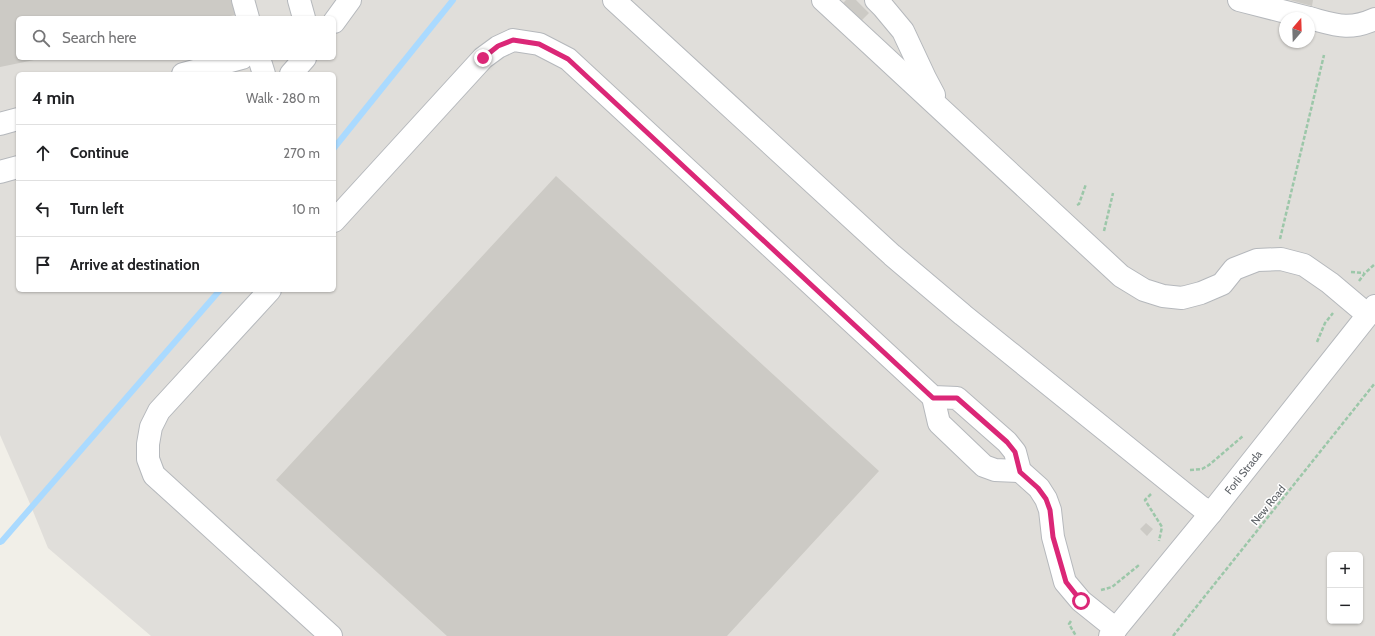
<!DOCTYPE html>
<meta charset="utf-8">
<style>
body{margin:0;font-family:Cabin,sans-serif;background:#f6f6f6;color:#202124}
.controls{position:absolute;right:12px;bottom:12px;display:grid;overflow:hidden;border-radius:6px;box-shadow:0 1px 3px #0004}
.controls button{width:36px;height:36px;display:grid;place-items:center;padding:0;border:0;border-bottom:1px solid #e0e0e0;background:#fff;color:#202124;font:20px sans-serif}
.compass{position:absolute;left:1279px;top:12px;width:36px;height:36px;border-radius:50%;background:#fff;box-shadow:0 1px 3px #0004;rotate:19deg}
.stop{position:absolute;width:12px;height:12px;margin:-9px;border:3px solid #db2777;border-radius:50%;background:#fff}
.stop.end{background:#db2777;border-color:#fff;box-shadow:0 1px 4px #0008}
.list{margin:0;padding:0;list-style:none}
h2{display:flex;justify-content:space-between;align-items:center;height:52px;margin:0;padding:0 16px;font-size:17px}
h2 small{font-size:13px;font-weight:400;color:#757577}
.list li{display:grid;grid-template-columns:26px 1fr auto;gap:12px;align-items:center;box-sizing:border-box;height:56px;padding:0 16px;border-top:1px solid #e0e0e0}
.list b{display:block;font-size:15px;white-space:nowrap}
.list em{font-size:13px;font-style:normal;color:#757577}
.icon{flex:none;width:22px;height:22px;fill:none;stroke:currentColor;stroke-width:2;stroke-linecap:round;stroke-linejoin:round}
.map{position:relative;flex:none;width:1375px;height:636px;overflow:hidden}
.search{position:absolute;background:#fff;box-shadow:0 1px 3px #0004;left:16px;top:16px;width:320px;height:44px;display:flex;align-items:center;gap:10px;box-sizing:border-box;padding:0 14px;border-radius:6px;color:#757577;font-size:15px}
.panel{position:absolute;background:#fff;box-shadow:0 1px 3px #0004;left:16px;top:72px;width:320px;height:220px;border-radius:6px}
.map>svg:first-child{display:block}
</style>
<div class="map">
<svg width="1375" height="636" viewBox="0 0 1375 636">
<rect width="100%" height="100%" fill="#f1efe8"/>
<path fill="#e0deda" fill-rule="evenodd" d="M0 0H1375V636H151L48 548 28 499 0 435ZM18 18H334V58H18ZM1285 18H1309V42H1285ZM18 74H334V290H18ZM1330 555H1360V621H1330Z"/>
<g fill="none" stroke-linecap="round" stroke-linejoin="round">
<path stroke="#aadaff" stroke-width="6" d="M334 148 453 0
M0 542 2 541 220 290"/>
</g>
<path fill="#cccac5" d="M0 0H236L240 14 220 18H18V58L39 59 0 67Z
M846 0H856L869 13 859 23 841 5Z
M1290 0H1313L1312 6Z
M556 176 879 471 727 636H447L276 480Z
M1146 523 1153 529 1147 536 1140 529Z"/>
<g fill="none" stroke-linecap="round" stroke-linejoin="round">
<defs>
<g id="minor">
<path d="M243 0 248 18"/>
<path d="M299 0 304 18"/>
<path d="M614 0 892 255 963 315 1201 507 1211 513"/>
<path d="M823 0 1121 276 1144 290 1163 296 1182 298 1201 293 1222 284 1234 269 1257 260 1281 259 1304 265 1330 283 1368 315"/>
<path d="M876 0 883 7 903 31 925 78 934 95"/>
<path d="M1239 0 1309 18"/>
<path d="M1309 18C1336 25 1348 31 1375 19"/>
<path d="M334 22 350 0"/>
<path d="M259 58 264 74"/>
<path d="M183 74 242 58"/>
<path d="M291 74 305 58"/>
<path d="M0 124 18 119"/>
<path d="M0 172 18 167"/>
<path d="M334 221 483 58 498 47 513 40 539 44 568 59 933 397 957 398 1007 442 1015 452 1020 471 1039 488 1046 499 1050 510 1053 537 1065 582 1081 601 1116 629"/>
<path d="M270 290 159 411 151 427 148 444V459L154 475 331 636"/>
<path d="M933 397 939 423 984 466 995 470 1020 471"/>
<path id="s1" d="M1110 636 1211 513 1375 306"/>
</g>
</defs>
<use href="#minor" stroke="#b5b8bc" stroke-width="24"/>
<path stroke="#9cc7a9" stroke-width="2.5" stroke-dasharray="4 2" stroke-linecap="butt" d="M1077 205 1079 204 1086 184
M1104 231 1113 193
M1280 239 1324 55
M1351 272 1364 273
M1359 281 1365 273 1375 264
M1317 342 1325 323 1333 313
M1190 470 1202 469 1209 465 1243 436
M1151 494 1145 500 1162 527 1159 541
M1101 590 1112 587 1139 565
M1071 621 1069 624 1076 636
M1173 636 1375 383"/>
<use href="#minor" stroke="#fff" stroke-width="22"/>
</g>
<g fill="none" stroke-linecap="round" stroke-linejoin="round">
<path stroke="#db2777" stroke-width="5" d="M483 58 498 46 513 40 539 44 568 59 933 398H957L1007 442 1015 452 1020 472 1038 488 1046 499 1050 510 1053 537 1066 582 1081 601"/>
</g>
<g text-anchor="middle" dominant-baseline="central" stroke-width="3" stroke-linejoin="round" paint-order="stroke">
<g font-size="11" fill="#5f6368" stroke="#fff">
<text stroke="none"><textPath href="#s1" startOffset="211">Forli Strada</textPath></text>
<text transform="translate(1268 505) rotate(-51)">New Road</text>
</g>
</g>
</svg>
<div class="controls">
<button>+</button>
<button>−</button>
</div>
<svg class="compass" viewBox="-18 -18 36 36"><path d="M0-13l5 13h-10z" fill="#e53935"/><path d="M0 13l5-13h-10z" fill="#757577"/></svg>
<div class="stop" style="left:1081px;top:601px"></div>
<div class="stop end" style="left:483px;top:58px"></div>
<div class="search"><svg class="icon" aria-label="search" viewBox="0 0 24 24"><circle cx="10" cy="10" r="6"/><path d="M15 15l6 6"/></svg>Search here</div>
<section class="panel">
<h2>4 min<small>Walk · 280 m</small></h2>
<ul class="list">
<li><svg class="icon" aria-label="ahead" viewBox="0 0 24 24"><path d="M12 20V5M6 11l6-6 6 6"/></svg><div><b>Continue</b></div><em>270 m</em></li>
<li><svg class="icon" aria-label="left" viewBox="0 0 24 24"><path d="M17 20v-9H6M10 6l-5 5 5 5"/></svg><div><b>Turn left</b></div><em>10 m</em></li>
<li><svg class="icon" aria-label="arrive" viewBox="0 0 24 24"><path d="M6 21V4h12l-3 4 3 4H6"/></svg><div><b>Arrive at destination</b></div></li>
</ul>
</section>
</div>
